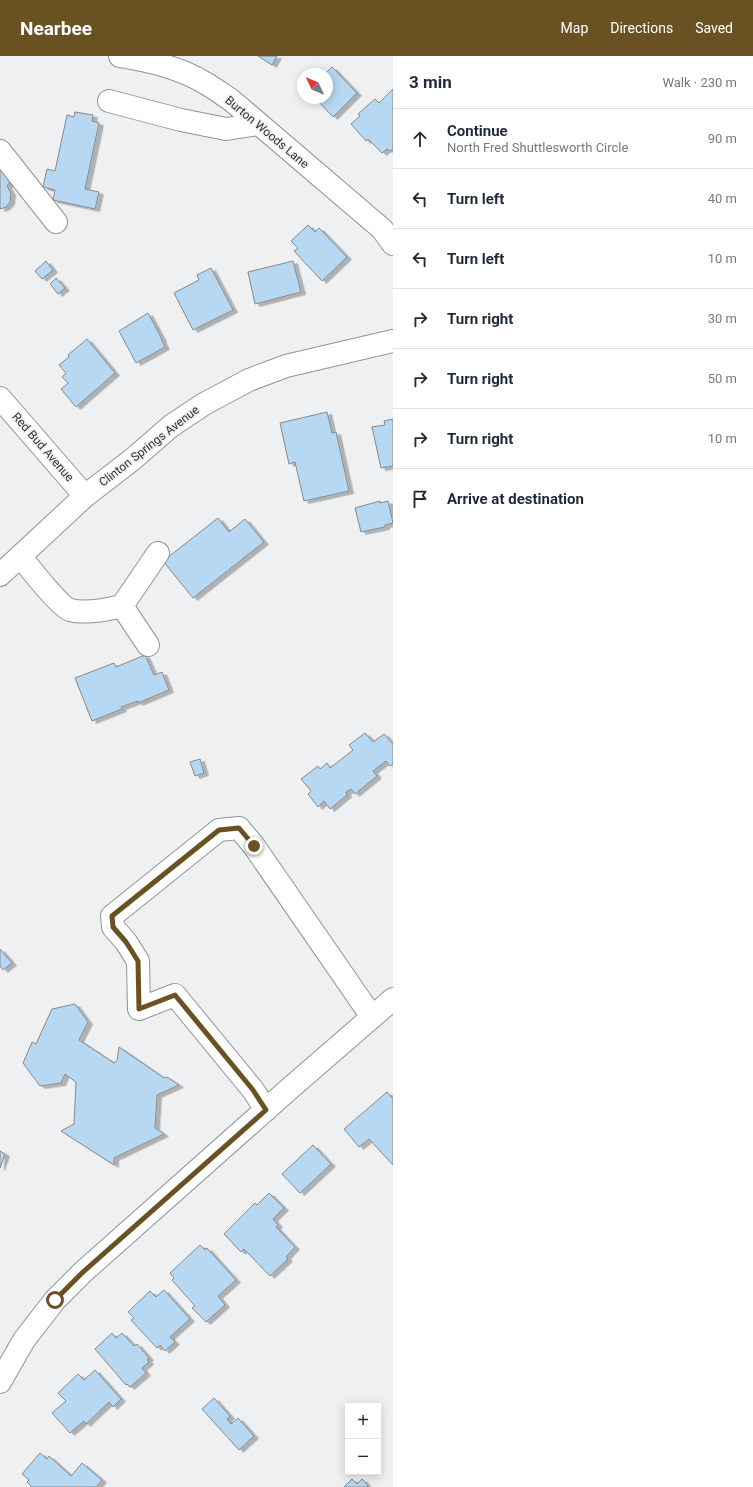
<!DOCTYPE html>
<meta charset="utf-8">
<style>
body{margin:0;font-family:Roboto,sans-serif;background:#f6f6f7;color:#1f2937}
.controls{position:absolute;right:12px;bottom:12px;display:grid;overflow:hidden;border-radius:0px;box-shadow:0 2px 10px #0003}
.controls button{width:36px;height:36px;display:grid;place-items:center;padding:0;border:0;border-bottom:1px solid #e0e1e3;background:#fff;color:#1f2937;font:20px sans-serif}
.compass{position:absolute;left:297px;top:12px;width:36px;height:36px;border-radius:50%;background:#fff;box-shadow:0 2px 10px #0003;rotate:314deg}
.stop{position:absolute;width:12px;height:12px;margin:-9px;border:3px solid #6a5122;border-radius:50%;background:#fff}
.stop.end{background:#6a5122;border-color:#fff;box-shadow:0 1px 4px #0008}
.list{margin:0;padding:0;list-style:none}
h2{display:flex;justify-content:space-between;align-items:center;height:52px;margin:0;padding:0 16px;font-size:17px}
h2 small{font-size:13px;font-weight:400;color:#747a83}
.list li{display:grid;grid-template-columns:26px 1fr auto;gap:12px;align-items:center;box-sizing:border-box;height:60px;padding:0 16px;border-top:1px solid #e0e1e3}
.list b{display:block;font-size:15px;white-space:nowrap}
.list p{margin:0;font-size:13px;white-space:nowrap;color:#747a83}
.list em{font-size:13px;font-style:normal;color:#747a83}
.icon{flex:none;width:22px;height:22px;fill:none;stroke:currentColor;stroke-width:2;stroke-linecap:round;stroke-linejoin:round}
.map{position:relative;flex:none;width:393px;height:1431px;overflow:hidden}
header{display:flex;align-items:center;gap:24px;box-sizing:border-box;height:56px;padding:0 20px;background:#6a5122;color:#fff}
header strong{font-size:19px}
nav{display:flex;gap:22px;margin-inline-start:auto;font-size:14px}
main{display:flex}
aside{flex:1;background:#fff}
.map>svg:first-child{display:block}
</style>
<header>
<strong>Nearbee</strong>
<nav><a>Map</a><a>Directions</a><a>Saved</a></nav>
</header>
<main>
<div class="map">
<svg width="393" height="1431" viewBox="0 0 393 1431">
<defs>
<filter id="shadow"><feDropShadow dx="4.5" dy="2.5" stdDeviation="0" flood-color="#0004"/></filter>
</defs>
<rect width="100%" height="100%" fill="#eff0f1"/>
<path fill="#b6d8f2" stroke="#87898a" filter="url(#shadow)" d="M258 0H277L272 9Z
M332 11 357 37 333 61 315 42H327V18H325Z
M393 33V94L392 93 390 95 387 93 382 97 368 83 366 85 351 68 360 60 358 58 375 43 379 47Z
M75 56 93 59 92 65 99 67 85 133 99 136 95 153 53 144 55 134 43 131 47 113 55 115 67 59 74 61Z
M0 112 11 124 7 130 11 137 10 146 6 151 0 153Z
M308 169 315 176 319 172 347 201 322 225 294 195 298 192 291 185Z
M46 205 53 214 42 223 35 215Z
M293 205 301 236 255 248 248 216Z
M211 212 233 254 193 274 174 237 199 224 197 219Z
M56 222 65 232 58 238 50 228Z
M148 257 162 283H161L165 291 136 307 119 275Z
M87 283 115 317 76 351 61 333 68 327 62 321 66 317 59 309 69 301 68 299Z
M327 356 332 377 336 376 349 435 304 445 295 406 289 408 280 367Z
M393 363V410L381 412 372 371 385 369 384 365Z
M380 445V447L388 445 393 467 385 469V471L361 476 355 452Z
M218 462 229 476 245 463 264 486 193 542 163 505Z
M145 599 154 619 162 616 169 634 138 647V645L121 651 122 653 92 665 75 622 114 607 116 611Z
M365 677 373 686 384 678 393 688V708L390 710 386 705 373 715 377 720 355 738 351 733 346 736 347 739 330 753 324 745 318 751 308 738 311 735 301 723 318 710 320 713 327 707 330 712 353 694 349 689Z
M200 703 204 717 195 720 190 706Z
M0 893 12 907 3 914 0 910Z
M75 948 88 966 79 984 114 1007 117 1004 119 991 164 1022 167 1021 179 1029 157 1039 155 1072 164 1078 114 1102V1109L61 1075 74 1068 76 1026 65 1018 61 1027 40 1030 23 1007 32 986 36 988 52 953Z
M387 1036 393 1043V1109L369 1083 359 1091 344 1073Z
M313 1089 331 1108 300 1137 282 1118Z
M0 1095 5 1098 0 1112Z
M269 1137 284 1152 273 1163 278 1169 276 1171 295 1191 286 1201 288 1203 270 1220 244 1193 241 1196 224 1178 255 1147 257 1149Z
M200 1189 205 1194 207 1192 236 1224 218 1240 225 1249 206 1266 192 1252 195 1250 172 1224 174 1222 170 1217Z
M164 1234 190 1263 170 1281 175 1286 165 1295 160 1289 157 1292 131 1264 134 1262 128 1256 150 1235 156 1241Z
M112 1277 116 1282 122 1277 134 1290 137 1288 149 1302 147 1304 149 1306 142 1312 146 1317 130 1331 127 1328 126 1329 95 1293Z
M95 1314 121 1343 113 1351 109 1346 86 1368 84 1365 70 1377 52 1357 66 1345 58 1337 78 1318 84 1324Z
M214 1342 230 1360 227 1363 231 1368 238 1362 254 1380 239 1394 202 1353Z
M40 1397 47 1403 49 1400 71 1420 82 1407 102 1424 96 1431H32L27 1426 29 1424 22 1418Z
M352 1423 357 1428 362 1423 369 1431H344Z"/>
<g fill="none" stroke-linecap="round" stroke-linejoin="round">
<defs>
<path id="minor" d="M120 0C149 5 179 11 205 27 214 32 222 38 231 44L382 173 393 188
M109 45 181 64 226 73 258 68
M0 95 56 166
M0 342 85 440
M20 500C28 510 61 552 70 554 86 558 106 554 122 550L148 589
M0 519 85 440 133 403 171 370 204 348 249 324 286 310 393 285
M122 550 158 497
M266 1054 253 1034 175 939 139 953 138 905 126 886 113 871 112 860 219 774 239 772 254 790 372 961
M0 1326 24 1284 55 1244 83 1216 288 1034 393 943"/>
</defs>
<use href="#minor" stroke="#929394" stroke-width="24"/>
<use href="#minor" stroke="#fff" stroke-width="22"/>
</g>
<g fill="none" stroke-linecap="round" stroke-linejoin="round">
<path stroke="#6a5122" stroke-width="5" d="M55 1244 83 1216 266 1054 253 1034 175 939 139 953 138 905 126 886 113 871 112 860 219 774 239 772 254 790"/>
</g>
<g text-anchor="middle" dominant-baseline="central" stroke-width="3" stroke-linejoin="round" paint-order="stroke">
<g font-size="12" fill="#323233" stroke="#eff0f1">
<text transform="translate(267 76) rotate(40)">Burton Woods Lane</text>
<text transform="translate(149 390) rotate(-38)">Clinton Springs Avenue</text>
<text transform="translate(43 391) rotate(49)">Red Bud Avenue</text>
</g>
</g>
</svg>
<div class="controls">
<button>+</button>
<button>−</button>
</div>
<svg class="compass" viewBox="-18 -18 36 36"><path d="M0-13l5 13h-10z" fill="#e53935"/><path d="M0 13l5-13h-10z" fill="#747a83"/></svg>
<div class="stop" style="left:55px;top:1244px"></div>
<div class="stop end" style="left:254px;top:790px"></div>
</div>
<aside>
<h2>3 min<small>Walk · 230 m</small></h2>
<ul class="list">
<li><svg class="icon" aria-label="ahead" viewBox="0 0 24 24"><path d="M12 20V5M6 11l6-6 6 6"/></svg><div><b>Continue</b><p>North Fred Shuttlesworth Circle</p></div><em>90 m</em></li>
<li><svg class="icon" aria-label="left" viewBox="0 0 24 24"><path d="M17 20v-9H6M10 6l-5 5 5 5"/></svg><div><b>Turn left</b></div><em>40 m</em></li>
<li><svg class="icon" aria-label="left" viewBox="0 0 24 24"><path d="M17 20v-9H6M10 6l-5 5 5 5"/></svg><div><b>Turn left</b></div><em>10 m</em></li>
<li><svg class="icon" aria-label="right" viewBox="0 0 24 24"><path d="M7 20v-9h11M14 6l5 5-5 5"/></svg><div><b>Turn right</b></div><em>30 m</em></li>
<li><svg class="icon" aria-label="right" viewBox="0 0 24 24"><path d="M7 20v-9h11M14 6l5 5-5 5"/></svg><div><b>Turn right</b></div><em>50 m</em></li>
<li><svg class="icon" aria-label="right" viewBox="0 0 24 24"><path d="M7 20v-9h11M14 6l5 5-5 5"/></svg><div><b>Turn right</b></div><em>10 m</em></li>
<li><svg class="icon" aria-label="arrive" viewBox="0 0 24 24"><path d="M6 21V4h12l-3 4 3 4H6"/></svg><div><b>Arrive at destination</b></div></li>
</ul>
</aside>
</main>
